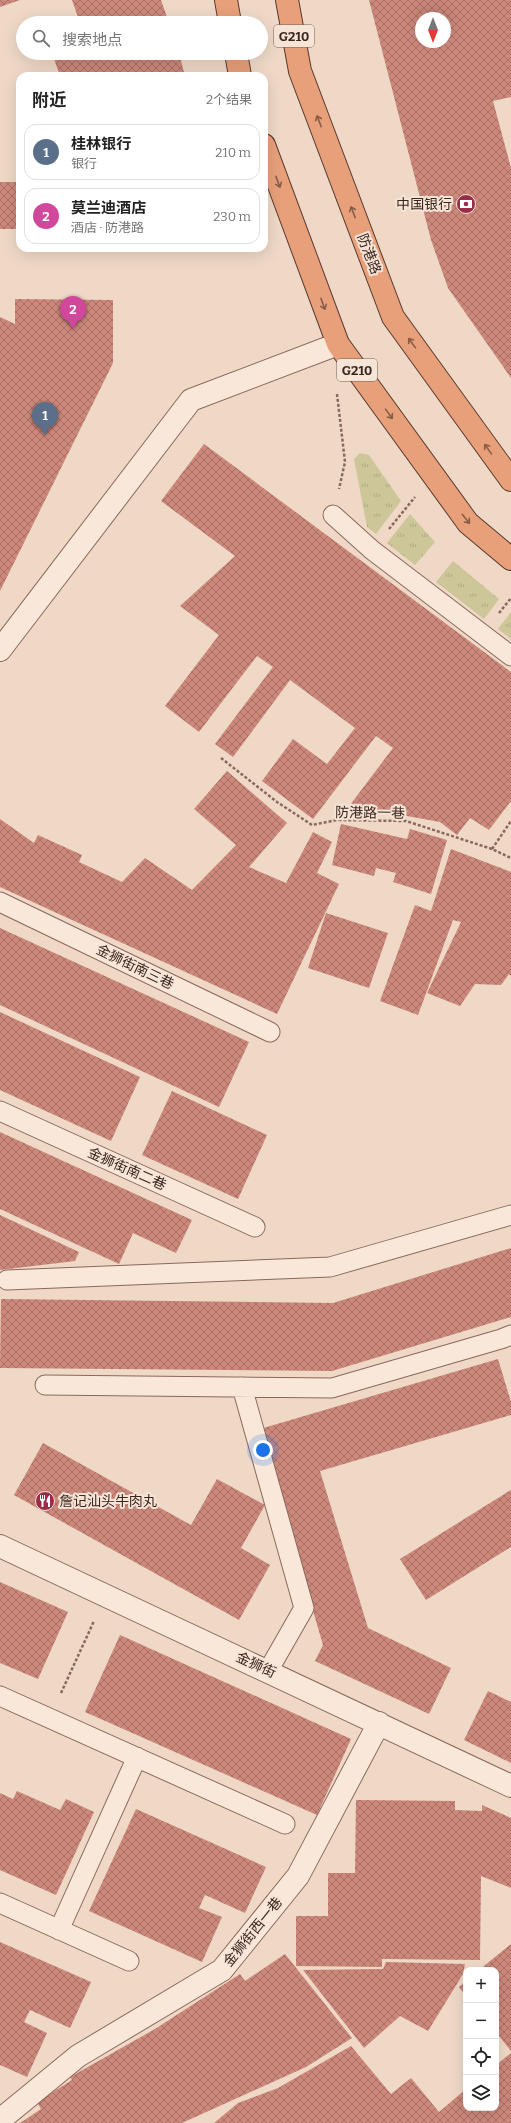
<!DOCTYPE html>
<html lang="zh">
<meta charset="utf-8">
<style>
body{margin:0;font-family:Bitter,"Noto Sans SC",serif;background:#f6f6f6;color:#222}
.controls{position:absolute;right:12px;bottom:12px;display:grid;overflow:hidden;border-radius:8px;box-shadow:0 4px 16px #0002}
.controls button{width:36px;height:36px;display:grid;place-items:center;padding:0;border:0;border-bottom:1px solid #e0e0e0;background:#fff;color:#222;font:20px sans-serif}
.compass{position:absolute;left:415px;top:12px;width:36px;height:36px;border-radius:50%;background:#fff;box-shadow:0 4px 16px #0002;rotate:180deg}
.you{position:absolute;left:263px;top:1450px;width:14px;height:14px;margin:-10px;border:3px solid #fff;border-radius:50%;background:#1a73e8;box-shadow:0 0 0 6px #1a73e833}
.badge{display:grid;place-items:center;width:26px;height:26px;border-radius:50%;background:#9a2b49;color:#fff;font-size:13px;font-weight:700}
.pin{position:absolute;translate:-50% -33px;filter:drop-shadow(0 1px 2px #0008)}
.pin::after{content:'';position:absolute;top:21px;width:14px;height:12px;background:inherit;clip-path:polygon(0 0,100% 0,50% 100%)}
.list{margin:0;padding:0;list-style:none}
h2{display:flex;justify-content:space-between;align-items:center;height:52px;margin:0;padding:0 16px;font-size:17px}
h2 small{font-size:13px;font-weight:400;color:#767676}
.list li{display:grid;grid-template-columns:26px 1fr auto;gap:12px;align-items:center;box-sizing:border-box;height:56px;margin:0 8px 8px;padding:0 8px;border:1px solid #e0e0e0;border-radius:12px}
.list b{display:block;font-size:15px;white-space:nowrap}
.list p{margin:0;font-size:13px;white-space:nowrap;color:#767676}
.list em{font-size:13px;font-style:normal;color:#767676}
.icon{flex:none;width:22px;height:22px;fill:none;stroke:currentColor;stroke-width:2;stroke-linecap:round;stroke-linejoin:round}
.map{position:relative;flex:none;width:511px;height:2123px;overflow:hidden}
.search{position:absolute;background:#fff;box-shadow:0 4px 16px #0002;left:16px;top:16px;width:252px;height:44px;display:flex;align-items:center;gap:10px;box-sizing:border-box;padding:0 14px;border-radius:22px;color:#767676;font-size:15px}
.panel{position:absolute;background:#fff;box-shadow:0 4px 16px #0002;left:16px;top:72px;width:252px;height:180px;border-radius:12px}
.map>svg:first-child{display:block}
</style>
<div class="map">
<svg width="511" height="2123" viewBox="0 0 511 2123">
<defs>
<pattern id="grass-tufts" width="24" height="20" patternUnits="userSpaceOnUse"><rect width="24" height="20" fill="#cdc699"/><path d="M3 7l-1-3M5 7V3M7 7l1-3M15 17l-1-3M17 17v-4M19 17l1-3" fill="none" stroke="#b1aa83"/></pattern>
<pattern id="building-cross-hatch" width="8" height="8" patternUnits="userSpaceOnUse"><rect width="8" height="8" fill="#cd887c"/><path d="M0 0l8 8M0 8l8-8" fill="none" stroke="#a86f65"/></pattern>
</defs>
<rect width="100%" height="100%" fill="#efd8c6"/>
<path fill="url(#grass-tufts)" d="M360 453 369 455 401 501 376 534 367 527 354 459Z
M410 514 435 542 415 565 387 543Z
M453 561 499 599 484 619 436 582Z
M511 612V639L498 629Z"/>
<path fill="url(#building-cross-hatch)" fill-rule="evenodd" d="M0 0H20L0 7Z
M72 0H161L169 23H80Z
M369 0H511V97L493 101 511 168V378L448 288 431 240ZM421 18H445V42H421Z
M52 53H179L185 76H60Z
M0 182H20V229H0Z
M15 299 113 300V363L0 591V317L15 324Z
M204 444 511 672V801L489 830 470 818 457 835 440 822 374 810 347 809 393 748 376 736 313 819 262 781 293 739 327 764 355 728 290 680 233 757 215 744 273 667 257 656 199 732 165 706 219 635 180 606 235 556 161 501Z
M227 771 287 823 249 867 286 883 313 832 332 842 317 873 339 884 277 1014 0 887V819L34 843 38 835 82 855 79 862 122 882 145 858 192 890 236 845 194 809Z
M341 824 407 839 410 829 447 840 431 894 393 882 396 873 376 868 374 876 332 865Z
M451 849 511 872V976L509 974 501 985 475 984 460 1006 427 993 461 922 453 920 418 1015 380 1001 415 905 431 911Z
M326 913 388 933 369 988 308 968Z
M0 928 249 1042 219 1107 0 1005Z
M0 1012 140 1077 111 1141 0 1090Z
M172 1091 267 1135 238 1199 142 1155Z
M0 1132 192 1220 176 1253 133 1233 119 1264 0 1209Z
M0 1215 79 1252 75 1261 0 1270Z
M511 1248V1317L332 1371 0 1368 1 1299 333 1303Z
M498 1359 511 1402V1415L320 1471 368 1628 451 1668 429 1714 315 1661 323 1645 260 1429Z
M43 1443 191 1525 217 1479 265 1505 241 1548 270 1565 239 1620 14 1495Z
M511 1490V1547L426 1600 400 1559Z
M0 1582 68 1612 38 1679 0 1663Z
M120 1635 351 1739 317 1815 85 1712Z
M488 1691 511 1702V1763L464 1740Z
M17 1791 60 1810 66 1799 94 1812 56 1895 0 1870V1793L13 1799Z
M356 1800 455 1801V1810L482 1811V1805L511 1818V1888L481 1876 480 1960 382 1959V1967L296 1966V1916H328V1873H355Z
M136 1809 266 1867 245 1913 205 1895 199 1908 222 1917 202 1962 89 1911Z
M0 1942 91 1982 70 2028 30 2010 24 2022 47 2033 27 2077 0 2065Z
M511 1944V2051L496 2032V1970H479Z
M285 1954 352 2038 306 2067 182 2123H20L41 2109 37 2102 72 2080 70 2077 155 2029 240 1974 245 1981Z
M386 1962 465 1964 463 1974 428 2031 400 2016 364 2048 303 1970 383 1969Z
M466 1981V1996L459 1987Z
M351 2046 391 2094 411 2078 439 2112 466 2089V2108H496V2065L511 2053V2123H214L238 2103 278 2088Z"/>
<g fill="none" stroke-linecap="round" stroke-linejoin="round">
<defs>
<path id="service" d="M333 515 372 550 511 656
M0 902 270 1032
M0 1111 255 1227
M7 1280 330 1267 511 1215
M45 1385 332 1388 501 1339 511 1335
M242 1387 304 1608 268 1671
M0 1696 285 1824
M0 1903 129 1961
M59 1930 137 1757"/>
<path id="minor" d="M0 650 191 400 338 344
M0 1546 511 1786
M0 2120 78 2056 222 1970 298 1876 379 1723"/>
<path id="trunk" d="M226 0 230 23
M287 0 300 71 393 317 511 480
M236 53 240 76
M264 145 338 344 468 523 511 559"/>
</defs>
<use href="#service" stroke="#8a685b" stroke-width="21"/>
<use href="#minor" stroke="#8a685b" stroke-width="24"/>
<use href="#trunk" stroke="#58382f" stroke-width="24"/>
<path stroke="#8a685b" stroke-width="2.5" stroke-dasharray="3 2" stroke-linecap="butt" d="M337 394 345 462 339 489
M389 529 415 497
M499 613 511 598
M221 758 277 802 312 825 337 820 406 821 492 849 511 858
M492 849 511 821
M61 1693 94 1621"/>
<use href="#service" stroke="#f9e7da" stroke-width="19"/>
<use href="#minor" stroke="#f9e7da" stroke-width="22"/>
<use href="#trunk" stroke="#e8a07a" stroke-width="22"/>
</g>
<defs><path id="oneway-shaft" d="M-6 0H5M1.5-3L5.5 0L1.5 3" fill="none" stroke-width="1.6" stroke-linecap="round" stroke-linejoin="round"/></defs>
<g stroke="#895c48">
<use href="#oneway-shaft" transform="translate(319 121) rotate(-111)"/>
<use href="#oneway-shaft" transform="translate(278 182) rotate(70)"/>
<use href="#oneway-shaft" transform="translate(353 212) rotate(-111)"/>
<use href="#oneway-shaft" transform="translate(323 304) rotate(70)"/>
<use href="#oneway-shaft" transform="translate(412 343) rotate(-126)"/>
<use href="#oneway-shaft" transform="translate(389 414) rotate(54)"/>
<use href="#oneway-shaft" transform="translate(488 449) rotate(-125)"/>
<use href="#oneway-shaft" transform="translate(466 519) rotate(51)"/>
</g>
<defs>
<symbol id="bank-disc" viewBox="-11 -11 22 22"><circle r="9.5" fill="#9a2b49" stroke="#f6e4d6"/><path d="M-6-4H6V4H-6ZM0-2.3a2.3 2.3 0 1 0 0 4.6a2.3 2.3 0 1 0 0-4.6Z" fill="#fff"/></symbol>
<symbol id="restaurant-disc" viewBox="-11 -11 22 22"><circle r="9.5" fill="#9a2b49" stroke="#f6e4d6"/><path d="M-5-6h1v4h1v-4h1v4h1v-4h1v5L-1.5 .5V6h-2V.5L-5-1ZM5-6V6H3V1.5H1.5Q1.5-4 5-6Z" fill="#fff"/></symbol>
</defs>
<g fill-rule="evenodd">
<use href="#bank-disc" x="455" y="193" width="22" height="22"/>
<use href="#restaurant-disc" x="34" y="1490" width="22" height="22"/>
</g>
<g text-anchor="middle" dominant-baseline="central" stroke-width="4" stroke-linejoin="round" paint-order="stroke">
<g fill="#f6e4d6" stroke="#735e56" stroke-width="1">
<rect x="274" y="25" width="40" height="22" rx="3"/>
<rect x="337" y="359" width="40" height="22" rx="3"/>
</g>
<g font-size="13" font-weight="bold" fill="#3b251f">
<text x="294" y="36">G210</text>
<text x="357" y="370">G210</text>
</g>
<g font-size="14" fill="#3b251f" stroke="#f6e4d6" text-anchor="end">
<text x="452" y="204">中国银行</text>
<text x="59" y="1501" text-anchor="start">詹记汕头牛肉丸</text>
</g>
<g font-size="14" fill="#3b251f" stroke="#f6e4d6">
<text transform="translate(369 254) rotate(69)">防港路</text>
<text transform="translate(370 813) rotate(1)">防港路一巷</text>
<text transform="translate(135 967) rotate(26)">金狮街南三巷</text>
<text transform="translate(127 1169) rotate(24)">金狮街南二巷</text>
<text transform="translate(256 1665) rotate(25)">金狮街</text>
<text transform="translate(253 1932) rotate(-51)">金狮街西一巷</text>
</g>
</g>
</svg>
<div class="controls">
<button>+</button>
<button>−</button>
<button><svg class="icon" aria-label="locate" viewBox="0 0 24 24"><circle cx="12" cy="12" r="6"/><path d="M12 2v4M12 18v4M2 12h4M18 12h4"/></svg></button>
<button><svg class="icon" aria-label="layers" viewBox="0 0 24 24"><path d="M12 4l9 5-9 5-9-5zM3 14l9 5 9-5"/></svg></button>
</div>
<svg class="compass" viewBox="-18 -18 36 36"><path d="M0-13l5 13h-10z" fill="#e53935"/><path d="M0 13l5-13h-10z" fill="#767676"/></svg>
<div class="you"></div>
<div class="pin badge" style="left:45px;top:435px;background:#5c6f8a">1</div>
<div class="pin badge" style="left:73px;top:329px;background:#d1479c">2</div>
<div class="search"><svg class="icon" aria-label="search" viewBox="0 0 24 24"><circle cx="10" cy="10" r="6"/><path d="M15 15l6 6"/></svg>搜索地点</div>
<section class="panel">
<h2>附近<small>2个结果</small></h2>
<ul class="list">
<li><span class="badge" style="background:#5c6f8a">1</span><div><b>桂林银行</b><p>银行</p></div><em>210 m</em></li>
<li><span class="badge" style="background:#d1479c">2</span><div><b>莫兰迪酒店</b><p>酒店 · 防港路</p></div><em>230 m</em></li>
</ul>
</section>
</div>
